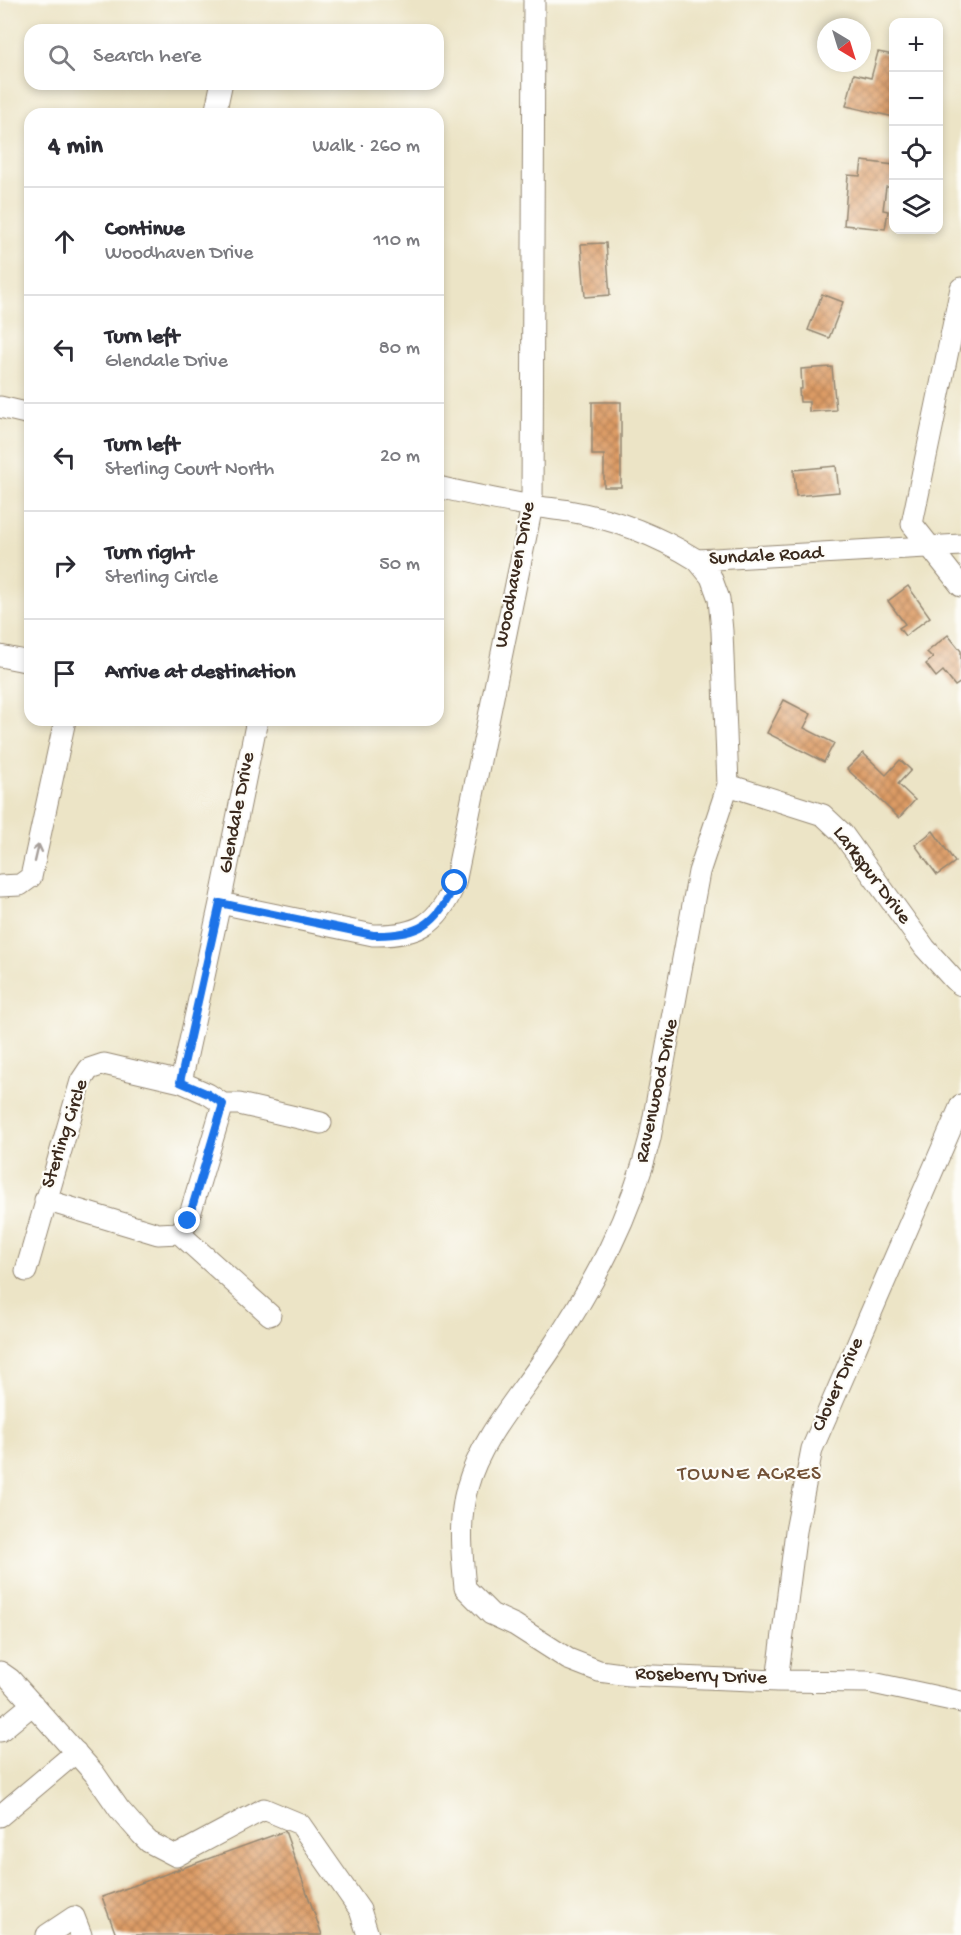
<!DOCTYPE html>
<meta charset="utf-8">
<style>
body{margin:0;font-family:"Gochi Hand",sans-serif;background:#f2f2f3;color:#2b2b33}
.controls{position:absolute;right:18px;top:18px;display:grid;overflow:hidden;border-radius:12px;box-shadow:0 3px 9px #0003}
.controls button{width:54px;height:54px;display:grid;place-items:center;padding:0;border:0;border-bottom:2px solid #e1e1e2;background:#fff;color:#2b2b33;font:30px sans-serif}
.compass{position:absolute;left:817px;top:18px;width:54px;height:54px;border-radius:50%;background:#fff;box-shadow:0 3px 9px #0003;rotate:142deg}
.stop{position:absolute;width:18px;height:18px;margin:-14px;border:4px solid #1a73e8;border-radius:50%;background:#fff}
.stop.end{background:#1a73e8;border-color:#fff;box-shadow:0 2px 6px #0008}
.list{margin:0;padding:0;list-style:none}
h2{display:flex;justify-content:space-between;align-items:center;height:78px;margin:0;padding:0 24px;font-size:26px}
h2 small{font-size:20px;font-weight:400;color:#7c7c81}
.list li{display:grid;grid-template-columns:39px 1fr auto;gap:18px;align-items:center;box-sizing:border-box;height:108px;padding:0 24px;border-top:2px solid #e1e1e2}
.list b{display:block;font-size:22px;white-space:nowrap}
.list p{margin:0;font-size:20px;white-space:nowrap;color:#7c7c81}
.list em{font-size:20px;font-style:normal;color:#7c7c81}
.icon{flex:none;width:33px;height:33px;fill:none;stroke:currentColor;stroke-width:2;stroke-linecap:round;stroke-linejoin:round}
.map{position:relative;flex:none;width:961px;height:1935px;overflow:hidden}
.search{position:absolute;background:#fff;box-shadow:0 3px 9px #0003;left:24px;top:24px;width:420px;height:66px;display:flex;align-items:center;gap:15px;box-sizing:border-box;padding:0 21px;border-radius:18px;color:#7c7c81;font-size:22px}
.panel{position:absolute;background:#fff;box-shadow:0 3px 9px #0003;left:24px;top:108px;width:420px;height:618px;border-radius:18px}
.map>svg:first-child{display:block}
</style>
<div class="map">
<svg width="961" height="1935" viewBox="0 0 961 1935">
<defs>
<pattern id="building-cross-hatch" width="8" height="8" patternUnits="userSpaceOnUse" patternTransform="scale(1.5)"><rect width="8" height="8" fill="#dc9b65"/><path d="M0 0l8 8M0 8l8-8" fill="none" stroke="#b47f53"/></pattern>
</defs>
<rect width="100%" height="100%" fill="#fdfcf7"/>
<filter id="ink" filterUnits="userSpaceOnUse"><feTurbulence type="fractalNoise" baseFrequency=".0167" numOctaves="2"/><feDisplacementMap in="SourceGraphic" scale="12" xChannelSelector="R" yChannelSelector="G"/><feConvolveMatrix kernelMatrix="1 2 1 2 8 2 1 2 1" color-interpolation-filters="sRGB"/></filter>
<filter id="wash" filterUnits="userSpaceOnUse"><feTurbulence type="fractalNoise" baseFrequency=".008" numOctaves="4" result="noise"/><feDisplacementMap in="SourceGraphic" scale="24" xChannelSelector="R" yChannelSelector="G"/><feGaussianBlur stdDeviation="1.35" result="paint"/><feColorMatrix in="noise" values="0 0 0 0 0 0 0 0 0 0 0 0 0 0 0 0 0 1.4 0 .05"/><feComposite in="paint" operator="in"/></filter>
<g filter="url(#wash)">
<rect width="100%" height="100%" fill="#ece4c6"/>
<g id="blocks">
<path fill="url(#building-cross-hatch)" d="M878 52 894 55V117L846 106 854 74 871 78Z
M862 161 894 165 891 187H886L883 210 888 211 885 229 844 225 848 175 860 176Z
M606 243 610 295 585 297 581 244Z
M822 294 843 302 829 338 808 330Z
M832 367 836 410 809 412V402H800L799 389H802L801 369Z
M592 402H621V487H604V455H592Z
M836 466 839 492 796 496 794 470Z
M908 586 930 617 905 636 899 628 905 624 888 601Z
M948 635 961 651V682L955 686 943 671 936 677 926 664 933 658 927 652Z
M784 700 811 714 804 728 834 743 824 762 767 733Z
M863 753 886 775 900 760 911 770 898 784 915 800 899 818 847 769Z
M933 831 955 862 937 875 915 845Z
M285 1831 322 1935H116L102 1897Z"/>
</g>
</g>
<g filter="url(#ink)">
<use href="#blocks" fill-opacity="0" stroke="#948772" stroke-width="1.5"/>
<g fill="none" stroke-linecap="round" stroke-linejoin="round">
<defs>
<path id="minor" d="M215 114 221 86
M961 288 912 524 961 586
M0 407 30 414
M438 487C470 494 501 501 533 506 545 508 557 509 569 511 615 519 658 536 697 560L961 545
M697 560 711 577 719 599 722 631 728 785 699 872 650 1138C631 1216 594 1285 549 1352 521 1394 480 1439 467 1488 458 1520 462 1556 465 1588L491 1614 515 1625 568 1659 599 1671 629 1675 777 1681 868 1682 961 1702
M0 656 30 662
M728 785 823 815 842 833 925 948 954 980 961 985
M0 886 20 885 31 877 65 720
M220 903 373 935C417 936 438 925 455 883L532 506 534 0
M181 1082 220 903 257 720
M45 1200 158 1234 179 1233 188 1221 223 1104
M179 1233 270 1315
M26 1271 81 1081 89 1069 104 1064 121 1068 181 1082 208 1094 223 1104H239L321 1123
M0 1672 10 1679 94 1773 119 1809 141 1834 149 1842 176 1856 264 1809 300 1824 360 1910 368 1935
M777 1681 796 1531 812 1449 961 1105
M0 1731 33 1704
M0 1816 76 1752
M47 1935 74 1917 81 1935"/>
</defs>
<use href="#minor" stroke="#948772" stroke-width="23"/>
<use href="#minor" stroke="#fff" stroke-width="21"/>
</g>
<defs><path id="oneway-shaft" d="M-6 0H5M1.5-3L5.5 0L1.5 3" fill="none" stroke-width="1.6" stroke-linecap="round" stroke-linejoin="round" transform="scale(1.5)"/></defs>
<use stroke="#a79f9a" href="#oneway-shaft" transform="translate(37 853) rotate(-77)"/>
</g>
<g fill="none" stroke-linecap="round" stroke-linejoin="round" filter="url(#ink)">
<path stroke="#1a73e8" stroke-width="8" d="M188 1221 223 1104 208 1094 180 1082 220 903 373 935C417 936 438 925 455 883"/>
</g>
<g text-anchor="middle" dominant-baseline="central" stroke-width="4.5" stroke-linejoin="round" paint-order="stroke">
<g font-size="20" fill="#3b2a1e" stroke="#fdfcf7">
<text transform="translate(766 557) rotate(-3)">Sundale Road</text>
<text transform="translate(516 575) rotate(-79)">Woodhaven Drive</text>
<text transform="translate(238 813) rotate(-79)">Glendale Drive</text>
<text transform="translate(871 876) rotate(53)">Larkspur Drive</text>
<text transform="translate(658 1091) rotate(-78)">Ravenwood Drive</text>
<text transform="translate(66 1134) rotate(-72)">Sterling Circle</text>
<text transform="translate(839 1385) rotate(-66)">Clover Drive</text>
<text transform="translate(701 1677) rotate(2)">Roseberry Drive</text>
</g>
<g font-size="21" letter-spacing="1.5" fill="#735237" stroke="#fdfcf7">
<text x="750" y="1475">TOWNE ACRES</text>
</g>
</g>
</svg>
<div class="controls">
<button>+</button>
<button>−</button>
<button><svg class="icon" aria-label="locate" viewBox="0 0 24 24"><circle cx="12" cy="12" r="6"/><path d="M12 2v4M12 18v4M2 12h4M18 12h4"/></svg></button>
<button><svg class="icon" aria-label="layers" viewBox="0 0 24 24"><path d="M12 4l9 5-9 5-9-5zM3 14l9 5 9-5"/></svg></button>
</div>
<svg class="compass" viewBox="-18 -18 36 36"><path d="M0-13l5 13h-10z" fill="#e53935"/><path d="M0 13l5-13h-10z" fill="#7c7c81"/></svg>
<div class="stop" style="left:455px;top:883px"></div>
<div class="stop end" style="left:188px;top:1221px"></div>
<div class="search"><svg class="icon" aria-label="search" viewBox="0 0 24 24"><circle cx="10" cy="10" r="6"/><path d="M15 15l6 6"/></svg>Search here</div>
<section class="panel">
<h2>4 min<small>Walk · 260 m</small></h2>
<ul class="list">
<li><svg class="icon" aria-label="ahead" viewBox="0 0 24 24"><path d="M12 20V5M6 11l6-6 6 6"/></svg><div><b>Continue</b><p>Woodhaven Drive</p></div><em>110 m</em></li>
<li><svg class="icon" aria-label="left" viewBox="0 0 24 24"><path d="M17 20v-9H6M10 6l-5 5 5 5"/></svg><div><b>Turn left</b><p>Glendale Drive</p></div><em>80 m</em></li>
<li><svg class="icon" aria-label="left" viewBox="0 0 24 24"><path d="M17 20v-9H6M10 6l-5 5 5 5"/></svg><div><b>Turn left</b><p>Sterling Court North</p></div><em>20 m</em></li>
<li><svg class="icon" aria-label="right" viewBox="0 0 24 24"><path d="M7 20v-9h11M14 6l5 5-5 5"/></svg><div><b>Turn right</b><p>Sterling Circle</p></div><em>50 m</em></li>
<li><svg class="icon" aria-label="arrive" viewBox="0 0 24 24"><path d="M6 21V4h12l-3 4 3 4H6"/></svg><div><b>Arrive at destination</b></div></li>
</ul>
</section>
</div>
